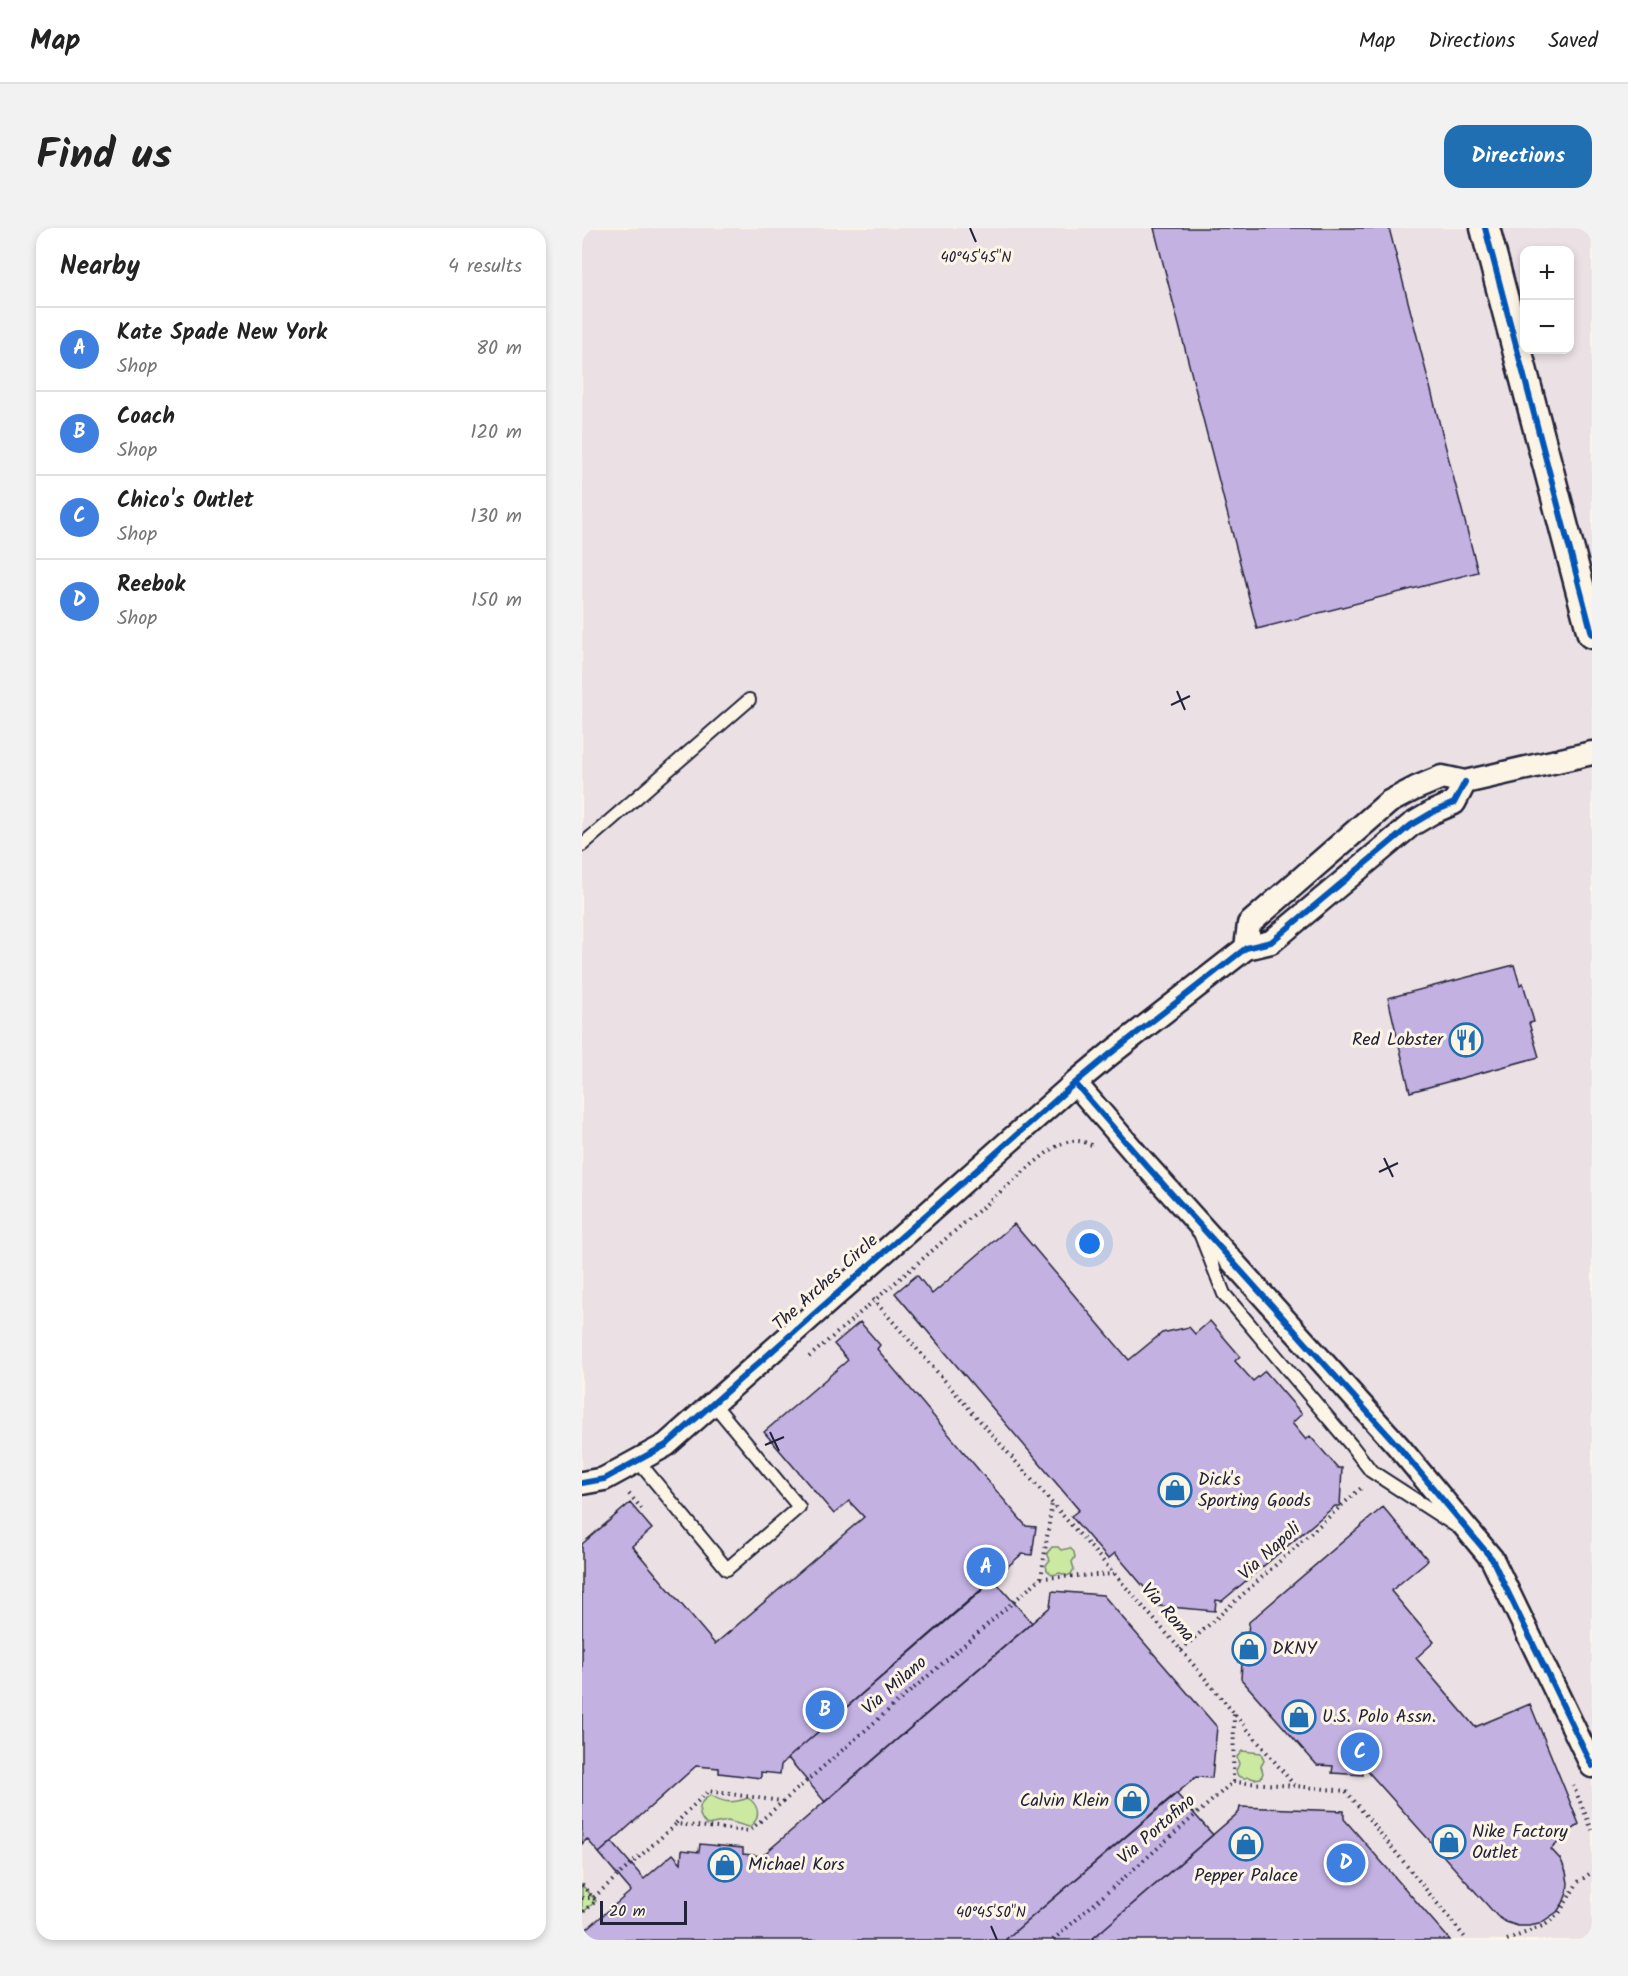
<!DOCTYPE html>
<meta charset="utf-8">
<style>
body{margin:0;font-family:Kalam,sans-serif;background:#f2f2f2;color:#222}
.controls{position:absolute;right:18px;top:18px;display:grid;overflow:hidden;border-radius:12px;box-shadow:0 3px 9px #0003}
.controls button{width:54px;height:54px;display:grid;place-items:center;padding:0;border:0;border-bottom:2px solid #e0e0e0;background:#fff;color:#222;font:30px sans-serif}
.scale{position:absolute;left:18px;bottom:15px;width:87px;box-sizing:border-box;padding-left:6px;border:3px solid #22223b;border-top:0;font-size:16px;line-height:21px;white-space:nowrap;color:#22223b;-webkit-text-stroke:4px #fcf5e5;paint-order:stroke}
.you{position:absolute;left:508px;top:1016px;width:21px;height:21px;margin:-15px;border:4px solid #fff;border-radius:50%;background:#1a73e8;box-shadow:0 0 0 9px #1a73e833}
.badge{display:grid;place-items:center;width:39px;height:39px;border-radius:50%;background:#1f6fb2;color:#fff;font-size:20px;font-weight:700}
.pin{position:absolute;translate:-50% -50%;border:3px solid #fff;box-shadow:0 2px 6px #0006}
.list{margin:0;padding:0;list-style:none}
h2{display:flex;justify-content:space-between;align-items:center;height:78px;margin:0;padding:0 24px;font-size:26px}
h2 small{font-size:20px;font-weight:400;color:#767676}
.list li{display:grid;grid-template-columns:39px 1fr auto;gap:18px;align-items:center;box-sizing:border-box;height:84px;padding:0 24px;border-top:2px solid #e0e0e0}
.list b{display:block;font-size:22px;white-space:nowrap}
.list p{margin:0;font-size:20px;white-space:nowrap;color:#767676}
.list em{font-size:20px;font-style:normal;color:#767676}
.map{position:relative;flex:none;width:1010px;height:1712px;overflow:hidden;border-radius:18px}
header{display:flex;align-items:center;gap:36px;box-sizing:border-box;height:84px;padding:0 30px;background:#fff;border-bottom:2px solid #e0e0e0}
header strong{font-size:28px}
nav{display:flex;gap:33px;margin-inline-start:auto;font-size:21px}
.intro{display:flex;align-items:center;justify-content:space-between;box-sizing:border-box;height:144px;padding:0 36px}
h1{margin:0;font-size:42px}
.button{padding:15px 27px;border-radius:18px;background:#1f6fb2;color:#fff;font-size:21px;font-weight:700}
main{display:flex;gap:36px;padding:0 36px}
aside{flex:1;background:#fff;border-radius:18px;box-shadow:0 3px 9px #0003}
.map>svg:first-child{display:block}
</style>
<header>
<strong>Map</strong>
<nav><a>Map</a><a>Directions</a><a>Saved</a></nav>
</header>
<div class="intro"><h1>Find us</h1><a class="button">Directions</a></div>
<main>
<aside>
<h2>Nearby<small>4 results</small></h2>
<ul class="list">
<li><span class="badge" style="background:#3f7fe0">A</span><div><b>Kate Spade New York</b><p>Shop</p></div><em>80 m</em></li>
<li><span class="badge" style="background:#3f7fe0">B</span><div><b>Coach</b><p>Shop</p></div><em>120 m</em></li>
<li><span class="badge" style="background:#3f7fe0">C</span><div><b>Chico's Outlet</b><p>Shop</p></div><em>130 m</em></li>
<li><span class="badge" style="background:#3f7fe0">D</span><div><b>Reebok</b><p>Shop</p></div><em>150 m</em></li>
</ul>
</aside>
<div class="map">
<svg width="1010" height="1712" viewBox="0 0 1010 1712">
<rect width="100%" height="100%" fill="#fcf5e5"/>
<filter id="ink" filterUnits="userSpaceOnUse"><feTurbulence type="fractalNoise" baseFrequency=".0167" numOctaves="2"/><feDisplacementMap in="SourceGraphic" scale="12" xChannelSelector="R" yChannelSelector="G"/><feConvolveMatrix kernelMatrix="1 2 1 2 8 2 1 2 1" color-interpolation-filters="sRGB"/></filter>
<g filter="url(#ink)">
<path fill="#ebe1e4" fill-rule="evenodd" d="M0 0H1010V1712H0ZM942 22H987V122H942Z"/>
<path fill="#cbe9a0" stroke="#76866e" stroke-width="1.5" d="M470 1319H476L479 1322 488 1320 492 1324 493 1329 490 1334 492 1341 489 1346 485 1348 478 1345 471 1347 465 1342 464 1337 468 1332 465 1325Z
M660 1523 679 1525 682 1533 679 1538 681 1545 679 1550 672 1551 667 1549 662 1550 656 1548 654 1543 657 1536 655 1529Z
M129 1567C142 1576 152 1575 166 1570 178 1578 179 1591 167 1599L146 1593 125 1597C114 1587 115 1574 129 1567Z
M0 1657 14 1673 0 1685Z"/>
<path fill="#c3b1e2" stroke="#22223b" stroke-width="1.5" d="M572 0H807L896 344 675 401Z
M932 737 938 757 941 755 952 794 947 795 957 829 828 864 806 770Z
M432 996 547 1132 580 1105 607 1099 613 1106 628 1093 658 1128 653 1133 671 1153 683 1143 720 1186 710 1195 724 1212 728 1208 756 1240H760L758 1278H753L640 1373 634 1372 633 1383 576 1378 577 1366 567 1365 533 1325 526 1331 489 1288 497 1282 313 1065 335 1047 350 1066Z
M278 1094 298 1117 295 1121 444 1298 454 1299 450 1327 440 1326 206 1530 199 1537 198 1546 179 1544V1550L137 1545V1540L114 1538 17 1625 5 1611 0 1616V1316L48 1275 70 1301 50 1318 133 1416 282 1289 267 1273 252 1286 182 1204 266 1132 252 1116Z
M801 1279 846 1332 809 1363 852 1414 834 1430 893 1499 948 1476 997 1596 969 1621 979 1632 984 1644 986 1655 985 1665 981 1675 975 1684 957 1696 947 1698H936L924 1694 915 1688 781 1538V1547L750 1545 751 1538 735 1537 659 1451 660 1434H656L658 1405H666L667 1394Z
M412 1352 450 1395 243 1574 206 1530Z
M470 1363 521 1367 635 1499 630 1550 614 1549 423 1712H0V1705L49 1663 17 1625 30 1614 62 1651 91 1626 99 1635 100 1622 117 1624 118 1616 161 1620V1626L180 1628 468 1379Z
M594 1565 631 1607 509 1712H423Z
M658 1579 762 1583V1591L868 1712H509L657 1584Z"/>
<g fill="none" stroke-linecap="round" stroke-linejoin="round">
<defs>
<path id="service" d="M0 617 167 472
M618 1005 642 1066 769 1217 789 1243 874 1298
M56 1233 145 1341 217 1279 131 1175"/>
<path id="minor" d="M664 720 667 696 807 574 834 560 860 549 883 554 1010 525
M493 855 554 926 816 1218 910 1331 1010 1538
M0 1255 22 1251 84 1217 493 855 528 826 664 720 689 714 829 597 851 584 872 575 883 554"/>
<path id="tertiary" d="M903 0 1010 406"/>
</defs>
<use href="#service" stroke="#22223b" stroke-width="16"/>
<use href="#minor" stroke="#22223b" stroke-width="27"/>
<use href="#tertiary" stroke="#22223b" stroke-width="33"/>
<path stroke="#22223b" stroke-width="4" stroke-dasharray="1.5 4.5" stroke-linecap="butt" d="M291 1071 599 1422 713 1558 764 1563 885 1712
M227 1129 447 939C467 924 485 903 511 918
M47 1266 62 1283
M459 1350 532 1346
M599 1422 779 1260
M651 1554 652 1486
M991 1557 1010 1602
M94 1595 126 1563 199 1573
M0 1657 14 1673 0 1685
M0 1670H11L94 1596 167 1603 459 1350 470 1275
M471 1712 651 1554 713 1558
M925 1712 963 1697 976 1687 996 1654 1010 1644"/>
<use href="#service" stroke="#fcf5e5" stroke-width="12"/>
<use href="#minor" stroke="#fcf5e5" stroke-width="22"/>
<use href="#tertiary" stroke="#fcf5e5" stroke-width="28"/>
<defs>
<path id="cycleway" d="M903 0 1010 406
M493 855 554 926 816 1218 910 1331 1010 1538
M0 1255 22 1251 84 1217 493 855 528 826 664 720 689 714 829 597 851 584 872 575 883 554"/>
</defs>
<use href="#cycleway" stroke="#fcf5e5" stroke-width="10"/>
<use href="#cycleway" stroke="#0057b8" stroke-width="6"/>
</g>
</g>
<path fill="none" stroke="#22223b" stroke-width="2" d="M388 0 394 14M595 463 603 482M589 477 608 468M802 930 811 949M797 944 816 935M188 1204 197 1223M183 1217 202 1209M409 1698 415 1712"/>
<defs>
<symbol id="restaurant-ring" viewBox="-11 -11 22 22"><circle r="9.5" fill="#fcf5e5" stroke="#1f6fb2" stroke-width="1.5"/><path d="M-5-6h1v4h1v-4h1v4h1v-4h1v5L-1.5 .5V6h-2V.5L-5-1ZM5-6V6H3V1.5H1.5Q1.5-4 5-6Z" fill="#1f6fb2"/></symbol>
<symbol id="shop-ring" viewBox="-11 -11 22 22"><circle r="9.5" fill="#fcf5e5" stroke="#1f6fb2" stroke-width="1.5"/><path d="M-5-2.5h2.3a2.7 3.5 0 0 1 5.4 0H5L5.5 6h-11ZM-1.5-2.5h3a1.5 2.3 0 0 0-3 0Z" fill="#1f6fb2"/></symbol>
</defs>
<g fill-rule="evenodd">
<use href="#restaurant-ring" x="865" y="793" width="38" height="38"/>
<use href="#shop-ring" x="574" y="1243" width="38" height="38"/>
<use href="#shop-ring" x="648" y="1402" width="38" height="38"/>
<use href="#shop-ring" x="698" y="1470" width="38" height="38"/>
<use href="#shop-ring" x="531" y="1554" width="38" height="38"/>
<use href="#shop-ring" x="848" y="1595" width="38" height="38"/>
<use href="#shop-ring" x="645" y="1597" width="38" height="38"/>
<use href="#shop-ring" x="124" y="1618" width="38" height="38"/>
</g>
<g text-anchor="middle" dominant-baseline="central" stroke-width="6" stroke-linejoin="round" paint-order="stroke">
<g font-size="18" fill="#22223b" stroke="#fcf5e5" text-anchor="start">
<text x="861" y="812" text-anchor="end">Red Lobster</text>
<text x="616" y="1252">Dick's<tspan x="616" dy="21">Sporting Goods</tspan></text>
<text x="690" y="1421">DKNY</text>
<text x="740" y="1489">U.S. Polo Assn.</text>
<text x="527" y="1573" text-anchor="end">Calvin Klein</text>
<text x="890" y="1604">Nike Factory<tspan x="890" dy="21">Outlet</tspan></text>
<text x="166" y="1637">Michael Kors</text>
<text x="664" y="1648" text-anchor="middle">Pepper Palace</text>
</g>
<g font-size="18" fill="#22223b" stroke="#fcf5e5">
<text transform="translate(244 1055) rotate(-42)">The Arches Circle</text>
<text transform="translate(688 1324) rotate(-42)">Via Napoli</text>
<text transform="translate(585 1385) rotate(49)">Via Roma</text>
<text transform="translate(313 1458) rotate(-41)">Via Milano</text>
<text transform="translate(575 1602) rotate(-41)">Via Portofino</text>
</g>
</g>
<g font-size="15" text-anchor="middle" fill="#22223b" stroke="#fcf5e5" stroke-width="6" stroke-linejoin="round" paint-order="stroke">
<text x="394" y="34">40°45'45"N</text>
<text x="409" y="1689">40°45'50"N</text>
</g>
</svg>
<div class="controls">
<button>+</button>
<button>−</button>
</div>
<div class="scale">20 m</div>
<div class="you"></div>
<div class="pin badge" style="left:404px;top:1339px;background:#3f7fe0">A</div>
<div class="pin badge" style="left:243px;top:1482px;background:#3f7fe0">B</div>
<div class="pin badge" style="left:778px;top:1524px;background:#3f7fe0">C</div>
<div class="pin badge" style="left:764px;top:1635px;background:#3f7fe0">D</div>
</div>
</main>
